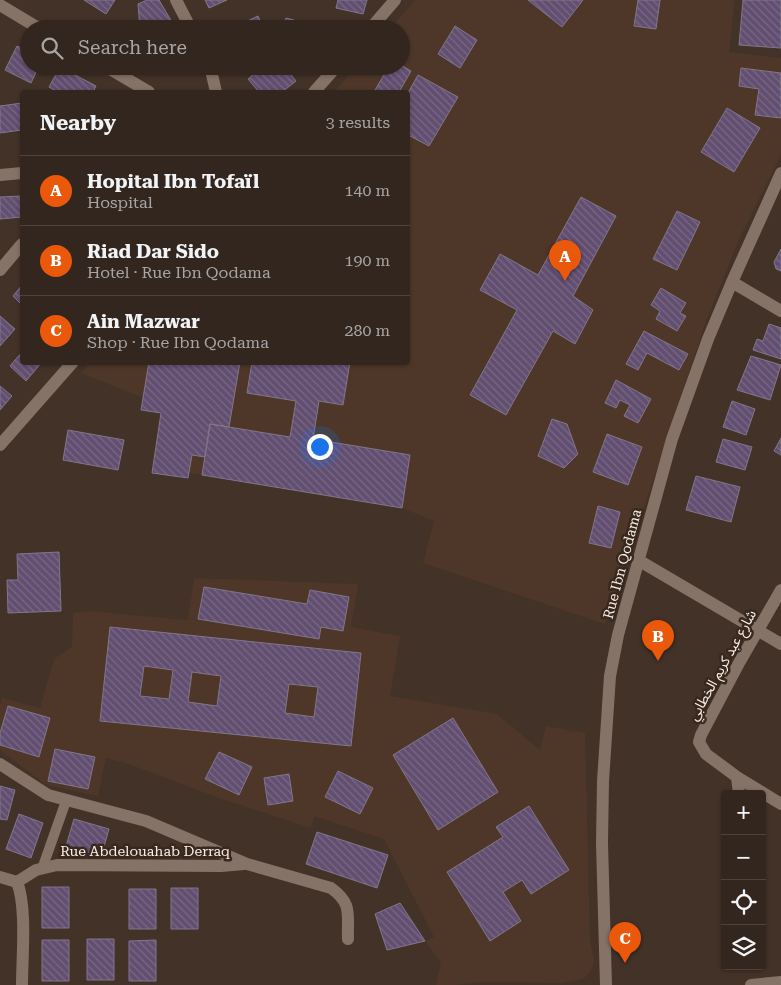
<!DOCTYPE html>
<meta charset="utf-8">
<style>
body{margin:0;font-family:"Roboto Serif","Noto Sans Arabic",serif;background:#3a2e27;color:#f1f3f6}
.controls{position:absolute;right:15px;bottom:15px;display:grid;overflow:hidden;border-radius:5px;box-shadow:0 1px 4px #0004}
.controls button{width:45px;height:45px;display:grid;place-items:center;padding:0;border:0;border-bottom:1px solid #4d433c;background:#32261e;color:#f1f3f6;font:25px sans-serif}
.you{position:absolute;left:319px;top:446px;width:18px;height:18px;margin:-12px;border:4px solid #fff;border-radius:50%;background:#1a73e8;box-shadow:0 0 0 8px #1a73e833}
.badge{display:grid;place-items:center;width:32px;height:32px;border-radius:50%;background:#ea580c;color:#fff;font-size:16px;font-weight:700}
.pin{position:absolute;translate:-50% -41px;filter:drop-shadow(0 1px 2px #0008)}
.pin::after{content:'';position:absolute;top:26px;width:18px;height:15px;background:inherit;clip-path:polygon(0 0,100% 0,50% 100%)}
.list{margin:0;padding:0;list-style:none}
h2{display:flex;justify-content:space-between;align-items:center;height:65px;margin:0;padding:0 20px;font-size:21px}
h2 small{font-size:16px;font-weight:400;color:#a8a5a4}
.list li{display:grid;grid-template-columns:32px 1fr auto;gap:15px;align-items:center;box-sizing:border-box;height:70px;padding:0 20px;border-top:1px solid #4d433c}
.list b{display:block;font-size:19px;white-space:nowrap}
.list p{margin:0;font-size:16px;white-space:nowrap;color:#a8a5a4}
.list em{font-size:16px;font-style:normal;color:#a8a5a4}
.icon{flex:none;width:28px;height:28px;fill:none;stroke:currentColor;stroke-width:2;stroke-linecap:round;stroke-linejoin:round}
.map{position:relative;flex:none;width:781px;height:985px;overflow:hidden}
.search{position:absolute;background:#32261e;box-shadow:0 1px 4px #0004;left:20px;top:20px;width:390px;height:55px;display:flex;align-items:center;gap:12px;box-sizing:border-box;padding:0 18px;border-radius:28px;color:#a8a5a4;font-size:19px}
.panel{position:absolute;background:#32261e;box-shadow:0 1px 4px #0004;left:20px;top:90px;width:390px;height:275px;border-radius:5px}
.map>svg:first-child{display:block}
</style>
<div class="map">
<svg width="781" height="985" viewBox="0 0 781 985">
<defs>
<pattern id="building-back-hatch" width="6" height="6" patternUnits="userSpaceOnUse" patternTransform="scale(1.25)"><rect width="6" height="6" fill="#624e70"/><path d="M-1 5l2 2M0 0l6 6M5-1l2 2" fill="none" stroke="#796884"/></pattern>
</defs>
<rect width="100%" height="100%" fill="#433228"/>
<path fill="#4e3729" d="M415 0H735L729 52 781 58V155L739 239 705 324 605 624 423 563 434 521 402 508 189 473 188 478 152 473 161 413 141 410 143 398 81 373 91 362H408V92H334L357 66H401V29H390Z
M194 578 358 584 351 627 400 636 390 696 497 714 540 750 546 726 585 733 590 939 594 962 591 971 583 979 562 983 482 982 456 985H436L441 963 425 941 434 937 384 839 314 816 311 828 219 798 126 763 106 758 98 796 46 785 0 750V705L2 698 40 708 54 659 72 647 73 613 88 611 188 620Z"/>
<path fill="url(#building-back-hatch)" stroke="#817789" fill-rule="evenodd" d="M84 0H115L106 14Z
M147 0H159L176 29H140L138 4Z
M205 0H227L209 8Z
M338 0H367L363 14 336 8Z
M528 0H583L562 27Z
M638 0H660L656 29 634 26Z
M743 0H781V48L739 45Z
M258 16 264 29H230Z
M286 18 320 27V29H283Z
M455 26 477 40 460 68 438 54Z
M17 46 29 52V66H39L31 83 5 70Z
M401 65 411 71 399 92H374L389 66Z
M264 66H284L296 81 282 92H259L248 79Z
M60 67 96 86 93 92H58L49 87Z
M741 68 781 73 780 89H781V118L755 115 759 89 739 86Z
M418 75 458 97 429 146 408 135V93Z
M22 103V130L0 133V106Z
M727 108 760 128 734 172 701 152Z
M22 196V217L0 219V197Z
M581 197 616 216 573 296 593 310 575 344 553 331 506 415 470 395 517 310 480 290 500 254 538 275Z
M677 211 700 222 677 270 653 259Z
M781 249V271L776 269 774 262Z
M22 285V305L13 296Z
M661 288 686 303 680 313 686 316 677 331 656 319 660 311 651 305Z
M0 316 15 329 0 346Z
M769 324 781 328V359L753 350 757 339 763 341Z
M644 331 688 354 679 370 647 353 638 370 626 364Z
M22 352V362H42L26 381 10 366Z
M751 356 781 365 770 400 737 390Z
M149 362H240L229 427 210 424 205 457 192 455 188 478 152 473 161 413 141 410Z
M252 362H350L343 405 319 401 313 439 410 455 402 508 202 475 210 424 290 437 296 401 247 393Z
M616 380 651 399 638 423 624 416 630 405 620 400 616 408 605 403Z
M0 386 12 396 0 410Z
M732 401 755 409 746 435 723 427Z
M552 419 567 424 577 452 578 454 564 468 538 456Z
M68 430 124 440 118 470 63 460Z
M607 434 642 447 628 485 593 472Z
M781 438V455L774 451Z
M723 439 752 447 745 470 716 462Z
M696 476 740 487 731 522 686 510Z
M598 506 620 512 611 548 589 543Z
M59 552 61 611 8 613 7 580H18L17 554Z
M204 587 307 604 310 590 349 597 343 631 321 627 319 639 198 619Z
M110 627 361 653 351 746 100 721ZM144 666 173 670 169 699 140 696ZM192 672 221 676 217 706 188 702ZM289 684 318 687 314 717 285 713Z
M8 706 50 718 39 757 0 745V733Z
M453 718 498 792 438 830 393 755Z
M55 749 95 757 88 789 48 781Z
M219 752 252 767 239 795 205 779Z
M338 771 373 788 360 814 325 797Z
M289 774 293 801 268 805 264 778Z
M0 786 15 790 7 820 0 819Z
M529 806 569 870 531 894 522 880 503 892 521 921 490 941 447 872 503 837 496 827Z
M19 814 43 823 31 858 6 849Z
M74 819 109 829 101 857 66 846Z
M317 832 388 855 377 888 306 864Z
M42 887H69V928H42Z
M171 888H198V929H171Z
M129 889H156V929H129Z
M400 903 425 941 387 950 375 914Z
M87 939H114V980H87Z
M42 940H69V981H42Z
M156 940V981H129V941Z"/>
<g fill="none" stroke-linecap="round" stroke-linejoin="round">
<path stroke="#867367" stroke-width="10" d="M42 869 66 801"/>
<path stroke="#867367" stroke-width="12" d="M176 0 191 29
M0 5 40 29
M370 29 395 0
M105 66 149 92
M210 66 216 92
M314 92 337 66
M0 175 22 173
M0 270 22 244
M732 282 781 311
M0 445 73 362
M638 560 781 644
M781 590 739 663 701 735 699 742 706 754 737 777 781 804
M0 764 48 795 146 821 247 864 331 888C353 904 347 914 348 939
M737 777 739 794
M0 877 17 882C27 907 22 957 22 985
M17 882 36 870 57 865 221 866 244 864
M606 985 602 843 603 781 610 676 618 635 672 439 708 339 732 282 781 173
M751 985 781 982"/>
</g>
<g text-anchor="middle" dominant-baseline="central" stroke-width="5" stroke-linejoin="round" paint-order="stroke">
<g font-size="14" fill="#f9eee7" stroke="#38281e">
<text transform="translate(622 564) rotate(-75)">Rue Ibn Qodama</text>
<text transform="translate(722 665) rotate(-61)">شارع عبد كريم الخطابي</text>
<text x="145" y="851">Rue Abdelouahab Derraq</text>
</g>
</g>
</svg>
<div class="controls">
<button>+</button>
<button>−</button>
<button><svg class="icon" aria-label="locate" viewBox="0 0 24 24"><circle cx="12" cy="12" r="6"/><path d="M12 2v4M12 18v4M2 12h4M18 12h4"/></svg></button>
<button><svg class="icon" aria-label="layers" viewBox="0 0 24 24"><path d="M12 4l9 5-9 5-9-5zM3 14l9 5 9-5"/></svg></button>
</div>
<div class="you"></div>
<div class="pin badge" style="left:565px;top:281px">A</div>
<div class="pin badge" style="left:658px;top:661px">B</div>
<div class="pin badge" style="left:625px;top:963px">C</div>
<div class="search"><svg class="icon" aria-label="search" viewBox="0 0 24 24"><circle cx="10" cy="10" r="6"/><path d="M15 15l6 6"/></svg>Search here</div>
<section class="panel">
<h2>Nearby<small>3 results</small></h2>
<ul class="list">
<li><span class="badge">A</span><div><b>Hopital Ibn Tofaïl</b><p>Hospital</p></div><em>140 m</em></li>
<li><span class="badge">B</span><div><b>Riad Dar Sido</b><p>Hotel · Rue Ibn Qodama</p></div><em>190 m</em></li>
<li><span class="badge">C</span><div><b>Ain Mazwar</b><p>Shop · Rue Ibn Qodama</p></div><em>280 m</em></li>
</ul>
</section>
</div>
